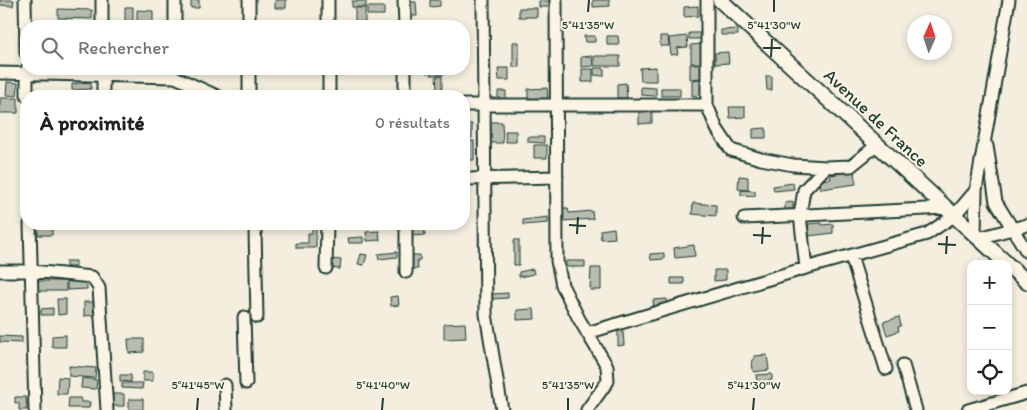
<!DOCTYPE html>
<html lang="fr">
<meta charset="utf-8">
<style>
body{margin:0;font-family:Itim,sans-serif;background:#f2f2f2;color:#202124}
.controls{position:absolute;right:15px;bottom:15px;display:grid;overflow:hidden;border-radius:10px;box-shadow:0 2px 8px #0003}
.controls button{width:45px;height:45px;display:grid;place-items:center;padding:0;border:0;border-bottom:1px solid #e0e0e0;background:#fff;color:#202124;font:25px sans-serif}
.compass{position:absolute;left:907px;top:15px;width:45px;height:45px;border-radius:50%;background:#fff;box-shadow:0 2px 8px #0003;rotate:3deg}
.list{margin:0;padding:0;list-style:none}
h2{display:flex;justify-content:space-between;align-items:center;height:65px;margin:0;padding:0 20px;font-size:21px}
h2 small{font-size:16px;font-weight:400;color:#757577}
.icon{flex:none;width:28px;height:28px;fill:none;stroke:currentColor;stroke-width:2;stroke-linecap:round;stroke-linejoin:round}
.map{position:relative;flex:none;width:1027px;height:410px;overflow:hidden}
.search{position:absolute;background:#fff;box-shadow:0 2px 8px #0003;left:20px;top:20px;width:450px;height:55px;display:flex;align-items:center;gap:12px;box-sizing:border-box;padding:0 18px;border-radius:20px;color:#757577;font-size:19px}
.panel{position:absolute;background:#fff;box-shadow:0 2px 8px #0003;left:20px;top:90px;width:450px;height:140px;border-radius:20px}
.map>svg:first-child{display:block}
</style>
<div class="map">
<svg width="1027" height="410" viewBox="0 0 1027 410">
<rect width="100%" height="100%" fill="#f3eede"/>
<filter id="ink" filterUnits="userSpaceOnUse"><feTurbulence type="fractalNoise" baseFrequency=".02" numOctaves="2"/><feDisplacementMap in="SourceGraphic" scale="10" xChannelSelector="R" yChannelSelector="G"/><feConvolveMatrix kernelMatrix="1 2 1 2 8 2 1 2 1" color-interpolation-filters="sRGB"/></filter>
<g filter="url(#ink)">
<path fill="#b8bcae" stroke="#1f3d34" d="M0 0H14L13 6 0 5Z
M191 0H199V8H191Z
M275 0H286V8H275Z
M430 0H440V6L430 7Z
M593 0H609L610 6 593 7Z
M352 1H366V7H352Z
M539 1H550L551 7H539Z
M410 2H416L417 16H411Z
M698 6V16L684 17V7Z
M125 7H133V21H125Z
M367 7H384V15H367Z
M355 8H365V22H355Z
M519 8H537V17H519Z
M58 9 92 10V19L58 18Z
M137 10 153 11V24L137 23Z
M738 29V35H721V30Z
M689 33H704V39H689Z
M584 36H595V42H585Z
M607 36H618L619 45H607Z
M660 36H668L669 46H660Z
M687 36 688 47 677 48 678 54 671 55 669 38Z
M513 42H519V67H513Z
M701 44 702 63H691V45Z
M728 52 729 63 715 64V53Z
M592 56 593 66 581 67V57Z
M594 56H620V66H594Z
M690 64H701V78L690 79Z
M656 67V81H641L640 68Z
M498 68H509V80H499Z
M594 68H604V76L594 75Z
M426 69H443V75H431V72L426 73Z
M582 69H593V82H582Z
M436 76H442V96H426V90L437 89Z
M766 76H772V90H767Z
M701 79V95L692 96V80Z
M7 82 18 83 17 96 6 95Z
M91 82V89L72 90V84Z
M626 83 627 98H617V84Z
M641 87 656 88V96L641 95Z
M547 88 548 99H528V89Z
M661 88H680V96H661Z
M411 89H422V96H411Z
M498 91H506V99L498 100Z
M257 93H277V96H257Z
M0 98H18V113H0Z
M729 107H745V117L730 118Z
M652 108V123L639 124V109Z
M487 122H502L503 143H487Z
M464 124H472V138H464Z
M766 128V138H753V129Z
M505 131H516V142H506Z
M528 137H544V143L528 142Z
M468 141H474V160H468L467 148 464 149V143H468Z
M534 145H547V158H534Z
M854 171 856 184 821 189 820 180 831 179 830 175Z
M739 176 748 177V190L738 189Z
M793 183 794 189 774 191 773 186Z
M741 190 755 191V196L741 195Z
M793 202V211H785V203Z
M693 203 716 205V216L692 214Z
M561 208H568L569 213 592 211 593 219 562 221Z
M548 217V223L523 225V220Z
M822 223V225L833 224V233L809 236 808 224Z
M424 225 425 235 412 236 411 226Z
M38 226H52V235H38Z
M312 228H316V248H296V243H308V233H312Z
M614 228 615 238 601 239 600 230Z
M379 231 380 240 367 241 366 232Z
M363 237V243H349L348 238Z
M514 240H519V265H514Z
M694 245 695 256 675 258 674 248Z
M397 252V257L379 259 378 254Z
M664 253V259L651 260 650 254Z
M361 254 367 255 364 265 358 264Z
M412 255H420V260H417L418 269H412Z
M331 259 341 260 340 269 330 268Z
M66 261H76V267H66Z
M566 261H585V267H566Z
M591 268H601V290H590Z
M533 269 534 274 519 277V272Z
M714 270H726V280L714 281Z
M671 278H684V284H671Z
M67 280H87V289L67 290Z
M35 281H66V291H35Z
M508 293V298L492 299V294Z
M398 296 399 305 391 306 390 297Z
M57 299H66V314L58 315Z
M667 299V308L654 309 653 300Z
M84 302H94L95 315 84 316Z
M53 308V315H41V309Z
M534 309 535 319 517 320V310Z
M899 317 901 326 898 327 899 331 887 335 883 322Z
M465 323 466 338 444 339V324Z
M618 331H623L624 345 618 346Z
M66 335V347H52V336Z
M0 336 22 337V343L0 342Z
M128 339H144V352L129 353Z
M767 355 769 370 753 372 752 360H754V356Z
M69 366 96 368 95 378 69 376Z
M143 372H153V381H143Z
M772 374V380L757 382 756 375Z
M120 375H131V382L120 381Z
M58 377 68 378 67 394H57Z
M82 378 97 380 96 389 81 388Z
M122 383H143L142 389 122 388Z
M113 394H124V406H112Z
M15 397H26L27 410H19V403H15Z
M69 398H81V402H90L89 408H68Z
M129 399H143V410H129Z"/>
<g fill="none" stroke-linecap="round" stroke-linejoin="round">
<defs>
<path id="minor" d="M25 0 26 53
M102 0V26
M175 0V26
M328 0V26
M404 0 405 26
M483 0 486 314 502 410
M556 0 557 261 562 285 579 319 607 366 608 381 587 410
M707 0V105L717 129 731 150 761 159 793 165 826 167 851 166 877 145
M249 26V0
M27 69V96
M103 69V96
M329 69V96
M405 69V96
M0 73 175 77 217 96
M249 96V69
M464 105H707
M987 146 996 202 1027 252
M464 179 557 177
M744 218 946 208
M30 224 35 410
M406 224V272
M255 231 257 317
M975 234 976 190 1009 0
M979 238 1027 225
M851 256 886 369
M326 268 327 224
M806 268 800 215 804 190 826 167
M0 271H32L92 277 99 288 107 410
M244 317 246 383
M587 333 806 268 927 234 954 216 976 190
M903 365 916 410
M225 385 226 410
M968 410 1027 393"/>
<path id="major" d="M720 0 1007 264
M1008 265 1027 282"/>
</defs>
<use href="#minor" stroke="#1f3d34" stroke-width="15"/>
<use href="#major" stroke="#1f3d34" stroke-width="18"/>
<use href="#minor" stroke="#fcf5e5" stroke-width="11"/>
<use href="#major" stroke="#fcf5e5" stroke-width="14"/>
</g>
</g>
<path fill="none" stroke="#1f3d34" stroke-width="2" d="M588 12 589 0M774 12V0M763 48H781M771 57 772 39M569 225 586 226M577 234 578 217M753 235 771 236M762 244 763 227M938 244 956 245M946 254 947 236M197 410 198 398M382 410 383 398M568 410V398M753 410 754 398"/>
<g text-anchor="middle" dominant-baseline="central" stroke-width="4" stroke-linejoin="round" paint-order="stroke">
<g font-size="18" fill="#1f3d34" stroke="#fcf5e5">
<text transform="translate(876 118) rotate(43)">Avenue de France</text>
</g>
</g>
<g font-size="12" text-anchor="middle" fill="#1f3d34" stroke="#fcf5e5" stroke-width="4" stroke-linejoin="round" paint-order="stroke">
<text x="588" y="29">5°41'35"W</text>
<text x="774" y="29">5°41'30"W</text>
<text x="198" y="389">5°41'45"W</text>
<text x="383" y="389">5°41'40"W</text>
<text x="568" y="389">5°41'35"W</text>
<text x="754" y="389">5°41'30"W</text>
</g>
</svg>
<div class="controls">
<button>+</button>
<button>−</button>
<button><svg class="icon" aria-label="locate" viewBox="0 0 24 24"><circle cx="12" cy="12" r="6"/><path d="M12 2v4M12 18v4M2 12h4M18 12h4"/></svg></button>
</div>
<svg class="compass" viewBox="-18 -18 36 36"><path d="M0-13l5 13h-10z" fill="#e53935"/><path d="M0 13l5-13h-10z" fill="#757577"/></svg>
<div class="search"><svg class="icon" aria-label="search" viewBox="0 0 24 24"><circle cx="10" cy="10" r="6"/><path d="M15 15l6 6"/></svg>Rechercher</div>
<section class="panel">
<h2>À proximité<small>0 résultats</small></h2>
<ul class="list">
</ul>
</section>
</div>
